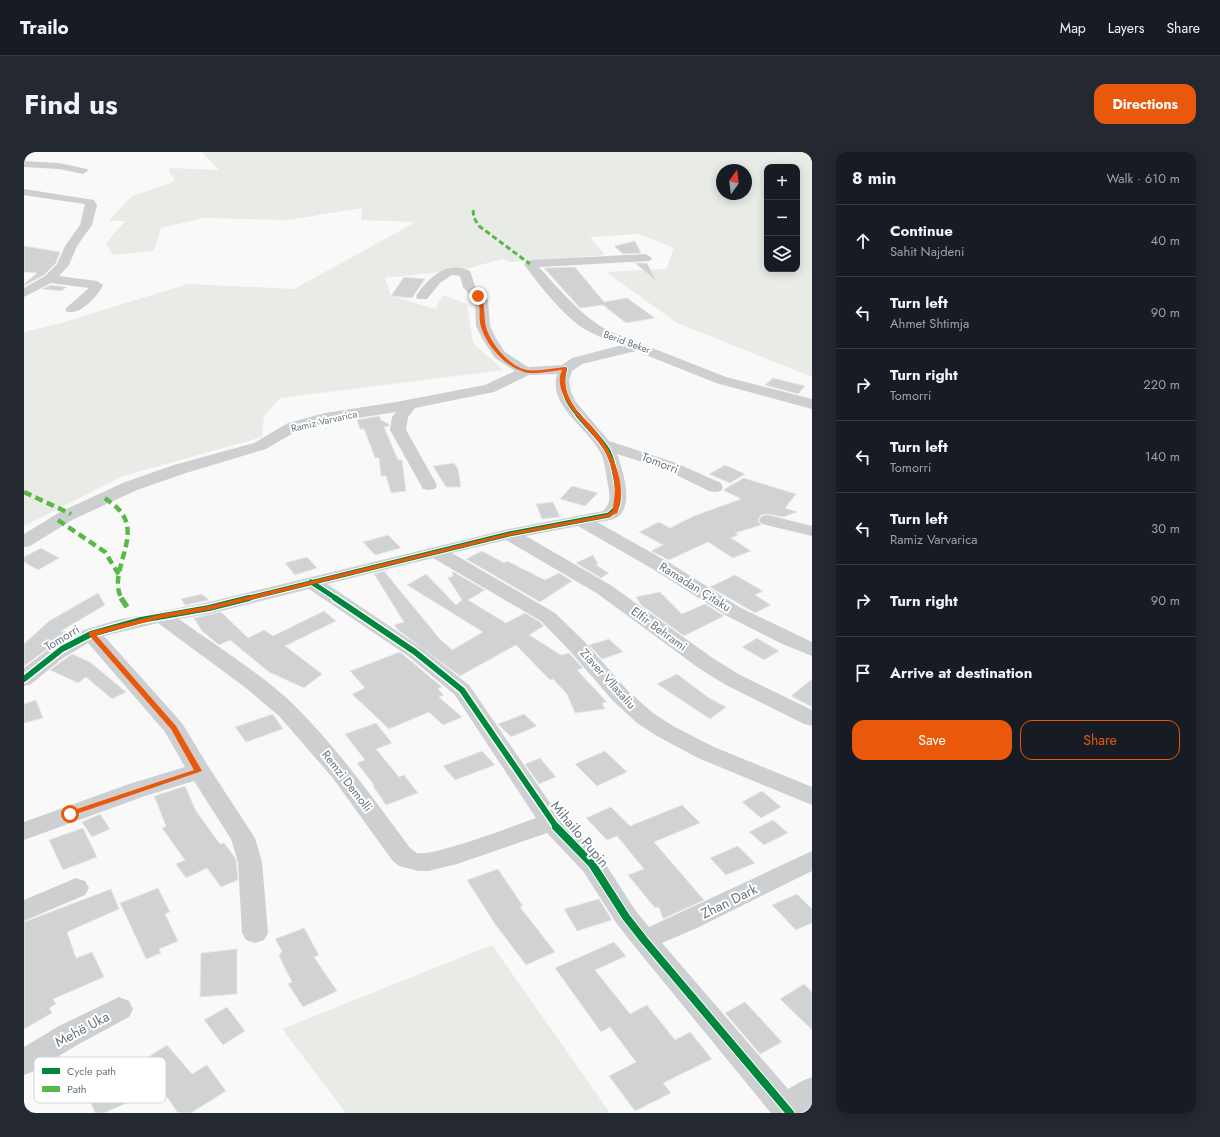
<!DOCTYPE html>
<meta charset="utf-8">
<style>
body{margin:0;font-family:Jost,sans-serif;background:#242831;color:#f1f3f6}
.controls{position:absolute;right:12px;top:12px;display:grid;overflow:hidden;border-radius:8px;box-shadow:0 2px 10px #0003}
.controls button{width:36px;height:36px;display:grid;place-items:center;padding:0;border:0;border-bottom:1px solid #363941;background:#171b24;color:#f1f3f6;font:20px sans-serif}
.compass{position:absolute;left:692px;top:12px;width:36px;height:36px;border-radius:50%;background:#171b24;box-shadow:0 2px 10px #0003;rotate:14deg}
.stop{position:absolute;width:12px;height:12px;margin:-9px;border:3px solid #ea580c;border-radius:50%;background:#fff}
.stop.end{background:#ea580c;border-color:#fff;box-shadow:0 1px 4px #0008}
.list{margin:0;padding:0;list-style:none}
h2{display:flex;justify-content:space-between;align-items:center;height:52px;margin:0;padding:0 16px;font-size:17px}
h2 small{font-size:13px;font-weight:400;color:#9ea1a6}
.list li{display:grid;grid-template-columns:26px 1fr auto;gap:12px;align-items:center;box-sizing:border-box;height:72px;padding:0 16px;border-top:1px solid #363941}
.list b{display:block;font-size:15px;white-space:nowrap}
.list p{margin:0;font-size:13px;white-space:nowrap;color:#9ea1a6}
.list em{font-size:13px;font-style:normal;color:#9ea1a6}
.actions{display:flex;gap:8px;padding:12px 16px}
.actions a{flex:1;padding:9px 0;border:1px solid #ea580c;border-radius:12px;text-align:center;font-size:14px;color:#ea580c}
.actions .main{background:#ea580c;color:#fff}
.icon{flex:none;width:22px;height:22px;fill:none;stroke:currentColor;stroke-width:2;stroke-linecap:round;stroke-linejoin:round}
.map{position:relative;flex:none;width:788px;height:961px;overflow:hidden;border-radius:12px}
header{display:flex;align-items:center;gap:24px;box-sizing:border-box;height:56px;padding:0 20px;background:#171b24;border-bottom:1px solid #363941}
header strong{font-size:19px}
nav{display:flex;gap:22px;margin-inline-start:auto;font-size:14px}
.intro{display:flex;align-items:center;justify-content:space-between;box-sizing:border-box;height:96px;padding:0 24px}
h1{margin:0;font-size:28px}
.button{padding:10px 18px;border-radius:12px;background:#ea580c;color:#fff;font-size:14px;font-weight:700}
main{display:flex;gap:24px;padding:0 24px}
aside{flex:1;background:#171b24;border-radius:12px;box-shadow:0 2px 10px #0003}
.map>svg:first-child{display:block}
</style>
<header>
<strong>Trailo</strong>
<nav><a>Map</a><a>Layers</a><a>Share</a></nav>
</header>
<div class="intro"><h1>Find us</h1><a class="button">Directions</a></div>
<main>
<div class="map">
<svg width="788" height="961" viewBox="0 0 788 961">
<rect width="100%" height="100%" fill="#f9f9f9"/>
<path fill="#e8ebe6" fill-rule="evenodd" d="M178 0H788V225L653 171 582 120 642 117 650 96 614 82 566 85 581 103 486 110 478 107 442 117 361 126 367 144 411 157 419 143 443 152 449 191 479 218 256 246 240 264 238 285 99 324 0 374V180L37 171 164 132 270 137 392 70 337 68 338 56 264 68 180 66 137 76 130 99 89 103 82 91 101 69H85L102 50 109 44 146 31 151 28 145 20 146 16 195 18ZM743 15H773V117H743ZM698 18H722V42H698Z
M468 793 586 961H322L258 877Z"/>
<path fill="#d0d2d3" stroke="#e8e8e8" d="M611 89 617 101 599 102 590 94Z
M0 94 36 100 32 111 20 123 0 134V132L13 121 0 120Z
M611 111H623L632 128H631Z
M551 115 580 150 603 146 631 166 602 171 579 153 556 156 520 116Z
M380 125 401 127 388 146 367 144Z
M27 133 43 135 37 139 18 137Z
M749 226 781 234 774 242 741 233Z
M355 264 357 268 365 272V274L360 275 374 308H378L382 339 367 341 362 324H357L355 306H351L340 277H336L333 268Z
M430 311 434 317 437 335H422L409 314Z
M701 313 721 322 706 331 685 322Z
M720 326 772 342 761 356 773 360 759 365 744 362 737 363 734 368 737 373 711 381 714 383 707 386 727 399 709 406 684 390 645 408 627 399 639 393 615 380 635 370 646 376 670 364 717 347 699 338Z
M548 334 574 341 561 354 536 347Z
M529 350 536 365 518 367 512 352Z
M364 383 377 396 351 403 339 390Z
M17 396 35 406 14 418 0 410V405Z
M458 399 480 411 483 409 521 428 535 421 548 429 516 450 442 407Z
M569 403 574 412 572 413 585 421 577 426 552 411Z
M283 405 293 416 271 423 261 411Z
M360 419 415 486 428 498 459 480 383 433 402 422 432 453 438 448 424 426 429 424 428 419 461 438 444 448 482 471 501 461 516 470 520 474 505 483 537 503 545 501 559 516 553 518 583 550 578 551 581 557 551 561 543 542 529 527 526 528 492 493 436 524 374 478 370 473 380 470 350 422Z
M711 423 739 439 731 443 747 453 731 461 686 435Z
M636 440 658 462 681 452 700 464 660 484 617 453 612 445Z
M74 441 81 453 37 479 45 481 0 514V492L25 469Z
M178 442 185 448 161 453 157 447Z
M300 459 312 469 261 494 298 522 280 536 245 520 206 488 195 493 178 479 170 466 197 460 224 486 240 478 249 484Z
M733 486 755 499 740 508 718 495Z
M585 487 599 500 578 507 565 493Z
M376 500 418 535 414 537 420 543 415 545 438 565 419 573 405 560 365 577 328 542 341 536 326 519Z
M48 502 66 510 102 540 88 547 62 525 54 531 26 518Z
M653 522 685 546 702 555 686 567 633 532Z
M788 527V555L767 544Z
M12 548 19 566 0 571V552Z
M249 562 259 577 222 590 211 575Z
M500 562 513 574 487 585 474 572Z
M352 571 368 591 352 597 375 625 380 623 394 641 362 653 349 634 350 633 333 611 341 608 321 582Z
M458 599 471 613 431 628 419 614Z
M581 599 603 620 573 634 551 612Z
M516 606 532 625 515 632 501 612Z
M161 634 172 659 196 692 200 691 212 707 214 728 197 735 183 716 162 726 152 712 161 708 138 676 142 674 130 644Z
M738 639 757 655 737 666 718 650Z
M658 653 676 671 630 690 680 748 639 767 635 755 631 756 604 723 620 717 593 684 583 688 562 666 587 655 606 674Z
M76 662 86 677 68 685 58 670Z
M749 668 764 681 740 693 725 680Z
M59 676 73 705 39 718 25 688Z
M714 694 731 711 702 723 686 706Z
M474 717 499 754 496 755 531 800 502 813 471 772 443 728Z
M134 736 146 760 141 762 154 789 135 797 137 801 122 807 96 751Z
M87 737 95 757 43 780 52 806 68 800 80 825 29 847 32 852 25 856 28 861 0 877V770Z
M773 742 788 757V771L772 778 748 753Z
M575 747 588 768 553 779 540 757Z
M280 776 295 803 290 805 313 839 279 855 264 832 268 830 255 804 258 799 251 787Z
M590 790 602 804 571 818 606 862 623 853 651 888 666 880 688 907 639 931 647 941 611 959 585 924 612 910 586 875 577 880 531 816Z
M213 797V842L176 845 177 801Z
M780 832 788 840V878L756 847Z
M721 850 736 866 758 890 736 902 701 861Z
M203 855 221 879 199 893 180 868Z
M143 893 168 922 183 913 202 939 167 961H154L138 938 132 942 130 939 80 961H71L59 930 104 911 106 917Z"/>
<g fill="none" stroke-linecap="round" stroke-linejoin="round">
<path fill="#cecfd0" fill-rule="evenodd" d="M0 9 35 11 63 17 64 19 59 22 35 17 0 15Z
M0 37 70 48 73 53 68 73 53 94 45 113 35 124 73 129 79 133C74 144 57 163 43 160L41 157 65 136 27 131 0 145V136L21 124 33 112 41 94 56 73 61 52 5 44 0 43Z
M622 102 628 106 626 109 515 115C537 139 556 163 585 179L702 225 788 247V257L692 231 612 199 558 212 548 219 545 229 547 240 552 250 585 289 652 311 697 331 699 335 697 339 691 340 685 339 640 317 593 302C599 319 611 355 592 366 587 369 579 369 573 370L646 411 717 456 788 490V504L756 491 703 464 632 419 554 374 502 384 588 434 690 507 716 523 788 558V574L780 572 702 533 676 517 574 442 482 388 428 401 531 461 560 489 604 539 629 561 649 574 690 595 788 635V653L674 606 633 584 613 571 589 549 545 498 517 469 409 406 303 432 398 496 445 533 535 664 577 705 611 758 625 775 788 699V719L673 776 638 791 764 937 778 929 788 925V954L780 960 781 961H747L611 795 593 772 559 719 523 681 433 712 404 719H394L375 714 368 708 308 625 255 564 222 536 134 471 80 484 158 571 184 614 231 686 238 710 244 781 240 788 231 791 222 788 218 781 214 710 207 687 170 629 121 644 0 688V670L105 632 161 615 141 580 64 491 39 506 7 532 0 534V516L24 498 45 485 60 478 93 468 185 450 485 377 579 359C587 352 586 342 584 333 582 323 581 309 576 300 563 275 524 254 533 222L505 223 470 240 391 256 384 265 382 278 413 333 411 337 405 338 399 337 366 278 368 265 372 260 302 271 276 277 242 297 162 321 113 338 48 368 6 394 0 395V382L36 360 101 330 150 313 230 291 264 271 301 261 372 250 461 233 491 219 471 206 459 188 452 174 451 149 439 135 436 124 428 123 416 131 403 147H393L392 144C405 125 423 108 446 119L451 134 464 148 466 174 473 188 481 200 504 215 538 213 548 206 598 193C585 188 571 184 559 176 541 165 512 130 500 112L506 108ZM285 437 384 504 431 543 512 666C492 673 409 705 393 701 391 700 388 697 386 696 350 647 314 597 271 554 238 522 192 494 155 467L185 462Z
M744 363 788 374V384L738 372 735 368 738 364Z
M52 726 61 729 65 736 61 743 0 769V748Z
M95 845 105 849 109 857 105 865 55 892 10 919 0 923V895L35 874Z"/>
<path stroke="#58b947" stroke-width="3" stroke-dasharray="5.5 3" stroke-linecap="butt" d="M449 58 450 66 455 74 506 112"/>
<path stroke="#58b947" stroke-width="4.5" stroke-dasharray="8 4.5" stroke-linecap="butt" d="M0 340 47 362
M81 346C87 351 95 356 99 363 115 389 83 423 98 447
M34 368 81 400 95 423"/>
<path stroke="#58b947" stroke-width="5.5" stroke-dasharray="11 5.5" stroke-linecap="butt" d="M97 446 103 455"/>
<defs>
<path id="cycleway-far3" d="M541 217C536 236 542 250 555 264"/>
<path id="cycleway-far2" d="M287 430 313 447
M221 447 485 382 585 363C588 360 591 358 593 354 597 343 589 309 584 299 576 286 564 275 554 263"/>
<path id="cycleway-far1" d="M311 446 391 500 438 538 533 676
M0 527 38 497 67 482 117 468 185 456 225 446"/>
<path id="cycleway" d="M532 675 568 712 602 765 620 788 766 961"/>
</defs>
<use href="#cycleway-far3" stroke="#fff" stroke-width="5.5"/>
<use href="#cycleway-far2" stroke="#fff" stroke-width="7"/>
<use href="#cycleway-far1" stroke="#fff" stroke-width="9"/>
<use href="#cycleway" stroke="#fff" stroke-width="10"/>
<use href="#cycleway-far3" stroke="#00873e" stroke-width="4"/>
<use href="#cycleway-far2" stroke="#00873e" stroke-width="5"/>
<use href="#cycleway-far1" stroke="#00873e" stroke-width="6"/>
<use href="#cycleway" stroke="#00873e" stroke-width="8"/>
</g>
<path fill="#ea580c" d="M454 143C461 148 460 161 461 169 462 187 485 215 503 218 515 220 529 216 541 215L543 217C538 228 543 244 550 254 555 263 564 269 570 277 588 299 605 332 593 361L585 365 484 384 185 458 138 466 72 483 152 574 178 619 49 663H44V660L170 618 147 577 65 483V480L138 462 185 454 484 381 584 362 588 359C593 340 591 320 582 302 572 279 525 246 538 218 528 219 509 223 500 220 481 214 463 194 457 175 454 165 458 153 452 144Z"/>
<g text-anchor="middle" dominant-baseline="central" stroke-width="4" stroke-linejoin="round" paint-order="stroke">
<g font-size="10" fill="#657683" stroke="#fff">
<text transform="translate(603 190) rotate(20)">Berid Beker</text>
<text transform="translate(300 269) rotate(-13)">Ramiz Varvarica</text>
</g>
<g font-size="12" fill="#657683" stroke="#fff">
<text transform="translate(636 311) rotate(21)">Tomorri</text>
<text transform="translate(671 435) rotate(32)">Ramadan Çitaku</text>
<text transform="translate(635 477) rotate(36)">Elfir Behrami</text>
<text transform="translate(38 486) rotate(-31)">Tomorri</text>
<text transform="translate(584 527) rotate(48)">Ziaver Vllasaliu</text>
<text transform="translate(323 629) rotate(52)">Remzi Demolli</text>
</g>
<g font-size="14" fill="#657683" stroke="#fff">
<text transform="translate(556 682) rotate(50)">Mihailo Pupin</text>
<text transform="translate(705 749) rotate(-26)">Zhan Dark</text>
<text transform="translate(58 877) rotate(-28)">Mehë Uka</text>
</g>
</g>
<rect x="10" y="905" width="132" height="46" rx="6" fill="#fff" stroke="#d1d6da" stroke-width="1"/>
<rect x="18" y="916" width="18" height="6" fill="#00873e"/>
<rect x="18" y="934" width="18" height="6" fill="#58b947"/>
<g font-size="11" fill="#657683">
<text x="43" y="923">Cycle path</text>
<text x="43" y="941">Path</text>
</g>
</svg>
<div class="controls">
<button>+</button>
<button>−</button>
<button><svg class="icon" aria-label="layers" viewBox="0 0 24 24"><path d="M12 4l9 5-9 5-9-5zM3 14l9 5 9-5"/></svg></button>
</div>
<svg class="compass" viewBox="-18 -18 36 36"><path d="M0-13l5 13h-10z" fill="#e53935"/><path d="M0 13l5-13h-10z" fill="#9ea1a6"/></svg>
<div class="stop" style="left:46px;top:662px"></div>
<div class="stop end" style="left:454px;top:144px"></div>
</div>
<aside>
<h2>8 min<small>Walk · 610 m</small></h2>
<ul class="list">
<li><svg class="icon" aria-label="ahead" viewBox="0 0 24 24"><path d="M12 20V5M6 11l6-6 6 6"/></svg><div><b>Continue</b><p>Sahit Najdeni</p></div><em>40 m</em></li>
<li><svg class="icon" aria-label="left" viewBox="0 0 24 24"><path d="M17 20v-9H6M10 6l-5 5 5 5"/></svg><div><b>Turn left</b><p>Ahmet Shtimja</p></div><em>90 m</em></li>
<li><svg class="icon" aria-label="right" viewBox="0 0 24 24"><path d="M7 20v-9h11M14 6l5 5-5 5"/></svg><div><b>Turn right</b><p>Tomorri</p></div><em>220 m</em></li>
<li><svg class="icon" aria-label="left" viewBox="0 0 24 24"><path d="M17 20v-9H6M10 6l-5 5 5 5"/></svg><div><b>Turn left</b><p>Tomorri</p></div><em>140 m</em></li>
<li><svg class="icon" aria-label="left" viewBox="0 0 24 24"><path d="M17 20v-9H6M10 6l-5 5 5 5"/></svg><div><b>Turn left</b><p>Ramiz Varvarica</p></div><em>30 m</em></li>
<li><svg class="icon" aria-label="right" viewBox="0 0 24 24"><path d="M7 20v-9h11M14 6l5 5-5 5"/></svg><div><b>Turn right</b></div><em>90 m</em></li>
<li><svg class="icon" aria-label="arrive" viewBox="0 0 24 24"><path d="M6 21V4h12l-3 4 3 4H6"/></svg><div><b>Arrive at destination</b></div></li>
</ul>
<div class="actions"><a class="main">Save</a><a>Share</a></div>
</aside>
</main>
